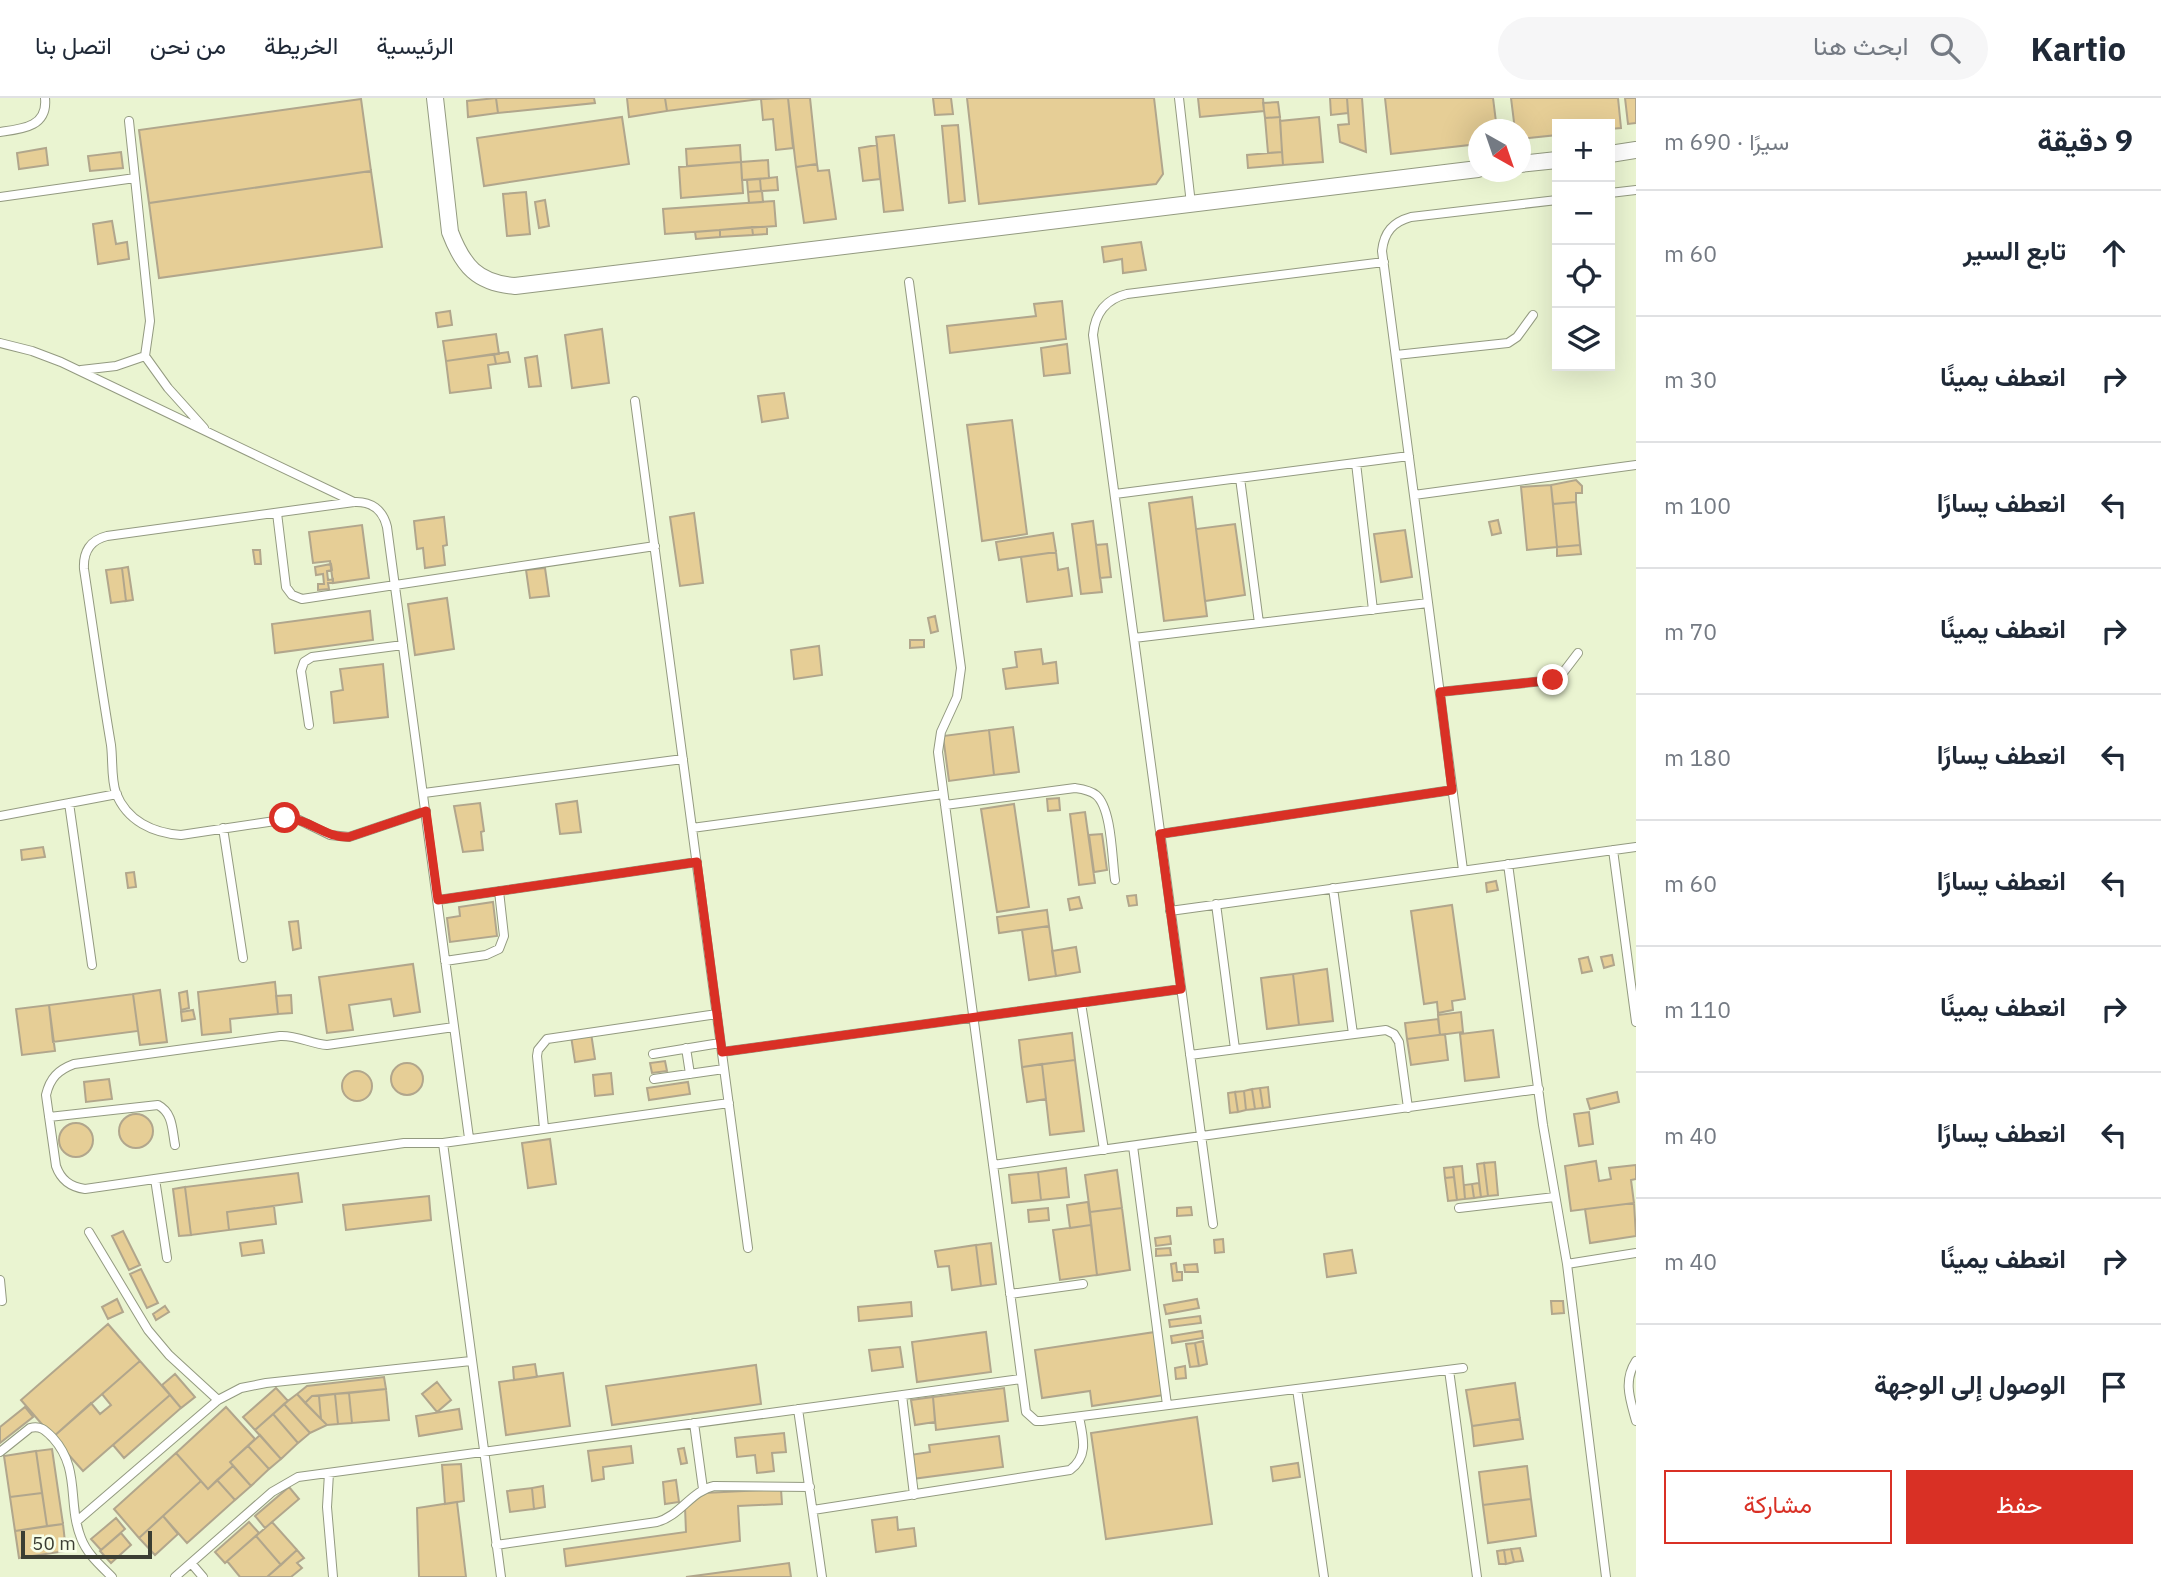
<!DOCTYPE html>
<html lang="ar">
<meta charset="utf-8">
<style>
body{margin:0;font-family:"IBM Plex Sans",Vazirmatn,sans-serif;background:#f6f6f7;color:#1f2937;direction:rtl}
.controls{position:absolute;right:21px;top:21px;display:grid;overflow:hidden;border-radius:0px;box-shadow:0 7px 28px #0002}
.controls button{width:63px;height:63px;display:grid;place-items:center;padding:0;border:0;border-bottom:2px solid #e0e1e3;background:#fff;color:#1f2937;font:35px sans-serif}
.compass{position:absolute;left:1468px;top:21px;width:63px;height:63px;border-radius:50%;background:#fff;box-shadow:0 7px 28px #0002;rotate:140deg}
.scale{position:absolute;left:21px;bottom:18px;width:131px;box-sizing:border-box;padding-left:7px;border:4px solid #3b3e33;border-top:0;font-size:19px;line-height:24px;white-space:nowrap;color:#3b3e33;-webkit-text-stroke:5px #f8ffe8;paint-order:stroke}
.stop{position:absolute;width:21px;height:21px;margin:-16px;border:5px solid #d93025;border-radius:50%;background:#fff}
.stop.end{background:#d93025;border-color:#fff;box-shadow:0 2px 7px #0008}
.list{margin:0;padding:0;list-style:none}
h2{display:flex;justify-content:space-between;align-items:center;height:91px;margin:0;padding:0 28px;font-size:30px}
h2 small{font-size:23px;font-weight:400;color:#747a83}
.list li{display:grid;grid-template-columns:46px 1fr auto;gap:21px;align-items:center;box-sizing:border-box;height:126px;padding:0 28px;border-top:2px solid #e0e1e3}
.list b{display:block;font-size:26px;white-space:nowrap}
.list em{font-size:23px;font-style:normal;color:#747a83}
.actions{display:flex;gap:14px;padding:21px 28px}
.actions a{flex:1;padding:16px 0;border:2px solid #d93025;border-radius:0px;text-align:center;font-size:24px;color:#d93025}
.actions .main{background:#d93025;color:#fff}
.icon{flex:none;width:38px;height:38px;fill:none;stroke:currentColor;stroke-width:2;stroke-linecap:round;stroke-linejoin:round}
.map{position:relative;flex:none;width:1636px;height:1479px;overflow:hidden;direction:ltr}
header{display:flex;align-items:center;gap:42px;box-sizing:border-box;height:98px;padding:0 35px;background:#fff;border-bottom:2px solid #e0e1e3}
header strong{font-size:33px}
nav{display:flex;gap:38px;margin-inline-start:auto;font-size:24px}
.search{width:490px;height:63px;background:#f6f6f7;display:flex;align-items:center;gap:18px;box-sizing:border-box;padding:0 24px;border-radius:38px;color:#747a83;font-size:26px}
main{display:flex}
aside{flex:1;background:#fff}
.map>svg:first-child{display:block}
</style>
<header>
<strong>Kartio</strong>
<div class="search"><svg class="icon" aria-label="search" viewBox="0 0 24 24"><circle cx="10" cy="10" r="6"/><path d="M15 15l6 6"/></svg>ابحث هنا</div>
<nav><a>الرئيسية</a><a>الخريطة</a><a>من نحن</a><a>اتصل بنا</a></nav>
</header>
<main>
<aside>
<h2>9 دقيقة<small>سيرًا · 690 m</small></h2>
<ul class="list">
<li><svg class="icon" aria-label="ahead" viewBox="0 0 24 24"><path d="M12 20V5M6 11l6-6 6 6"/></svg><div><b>تابع السير</b></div><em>60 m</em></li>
<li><svg class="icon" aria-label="right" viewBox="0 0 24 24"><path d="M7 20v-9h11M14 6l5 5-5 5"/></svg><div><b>انعطف يمينًا</b></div><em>30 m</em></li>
<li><svg class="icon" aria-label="left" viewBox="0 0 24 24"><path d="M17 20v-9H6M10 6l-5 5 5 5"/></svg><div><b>انعطف يسارًا</b></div><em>100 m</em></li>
<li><svg class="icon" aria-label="right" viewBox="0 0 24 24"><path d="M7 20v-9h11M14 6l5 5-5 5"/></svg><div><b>انعطف يمينًا</b></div><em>70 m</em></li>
<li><svg class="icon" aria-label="left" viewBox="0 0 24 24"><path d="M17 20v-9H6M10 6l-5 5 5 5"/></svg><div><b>انعطف يسارًا</b></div><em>180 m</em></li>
<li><svg class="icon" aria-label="left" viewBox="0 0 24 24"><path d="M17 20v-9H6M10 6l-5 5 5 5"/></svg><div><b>انعطف يسارًا</b></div><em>60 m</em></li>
<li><svg class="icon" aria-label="right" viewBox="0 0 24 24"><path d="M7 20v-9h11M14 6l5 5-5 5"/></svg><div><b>انعطف يمينًا</b></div><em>110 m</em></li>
<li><svg class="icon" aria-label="left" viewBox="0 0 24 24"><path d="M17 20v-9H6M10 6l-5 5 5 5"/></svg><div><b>انعطف يسارًا</b></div><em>40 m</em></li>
<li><svg class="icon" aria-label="right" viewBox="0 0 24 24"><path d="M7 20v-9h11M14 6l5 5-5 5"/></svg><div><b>انعطف يمينًا</b></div><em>40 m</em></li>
<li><svg class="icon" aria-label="arrive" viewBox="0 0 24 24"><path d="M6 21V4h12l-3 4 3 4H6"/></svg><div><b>الوصول إلى الوجهة</b></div></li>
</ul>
<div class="actions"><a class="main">حفظ</a><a>مشاركة</a></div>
</aside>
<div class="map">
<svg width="1636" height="1479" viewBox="0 0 1636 1479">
<rect width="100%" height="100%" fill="#f8ffe8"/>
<path fill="#eaf4d1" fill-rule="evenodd" d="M0 0H1636V1479H0ZM1557 26H1610V268H1557ZM1478 32H1520V74H1478Z"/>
<path fill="#e6ce96" stroke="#b1a68c" stroke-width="2" d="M496 0 498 15 468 19 467 3Z
M496 0H594L595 5 498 15Z
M627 0H665L667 13 629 19Z
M665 0H768L667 13Z
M788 0H810L817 66 796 69Z
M788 0 793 50 776 52 773 21 763 22 761 1Z
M933 0H951L953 16 935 17Z
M967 0H1154L1163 76 1156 86 979 106Z
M1198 0H1263L1264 13 1200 19Z
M1330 0H1347L1348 15 1331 17Z
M1347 0H1362L1366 54 1340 44 1338 27 1349 26Z
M1385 0H1493L1497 32H1478V46L1391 56Z
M1511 0H1618L1621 30 1610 31V26H1557V37L1520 41V32H1515Z
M1625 0H1636V25L1628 26Z
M361 1 371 73 149 105 139 32Z
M1278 4 1280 19 1265 20 1263 5Z
M622 19 629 66 484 88 477 40Z
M1280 19 1282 54 1268 55 1265 20Z
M1319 19 1323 64 1283 67 1280 23Z
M958 27 965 103 949 105 942 28Z
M894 37 903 112 884 114 876 39Z
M740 47 741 64 687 68 686 51Z
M877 47 880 81 863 83 859 50Z
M46 50 48 67 19 71 17 55Z
M121 54 123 70 90 73 88 58Z
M1282 54 1283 67 1248 70 1247 57Z
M768 62 769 80 742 82 741 64Z
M741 64 743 95 681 100 679 69Z
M817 66 818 73 829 72 836 121 804 125 796 69Z
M371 73 382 149 159 180 149 105Z
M777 79 778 92 761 93 760 81Z
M760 81 761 93 748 94 747 82Z
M762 93 763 104 749 105 748 94Z
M526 94 530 136 507 138 503 96Z
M545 102 549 128 539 130 535 104Z
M774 103 776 128 665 136 663 111Z
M112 123 116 146 127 144 129 161 98 166 93 126Z
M752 129H767V136L753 137Z
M752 129 753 137 720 139V132Z
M720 132V139L696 141 695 134Z
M1141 144 1146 172 1123 175 1122 161 1104 164 1102 149Z
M1062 203 1066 241 950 255 947 228 1036 218 1034 206Z
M450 213 452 227 438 229 436 215Z
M602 231 609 285 572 290 565 237Z
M496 236 499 256 446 263 443 243Z
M1067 246 1070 275 1044 278 1041 250Z
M508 254 510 264 496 266 494 256Z
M494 256 496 266 488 267 491 290 450 295 446 263Z
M537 258 541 288 529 289 525 260Z
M784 295 788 320 762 324 758 298Z
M1012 322 1027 436 982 443 967 327Z
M1576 382 1582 388V395H1576V404L1553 406 1551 387Z
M1551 387 1557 449 1527 452 1521 389Z
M1192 399 1207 518 1164 523 1149 405Z
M1576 404 1580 447 1557 449 1553 406Z
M694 415 703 485 680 488 670 419Z
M444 419 447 447 443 448 445 467 425 470 423 450 417 451 414 423Z
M1498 422 1501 435 1492 437 1489 424Z
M1093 423 1102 494 1081 496 1072 426Z
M1235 426 1245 497 1205 503 1196 431Z
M362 427 369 480 333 485 330 463 313 465 309 434Z
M1405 432 1412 479 1381 484 1374 436Z
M1053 435 1056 454 999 462 996 444Z
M1107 446 1111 479 1100 480 1096 447Z
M1580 447 1581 456 1557 458V449Z
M253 452H260L261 466H255Z
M1056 454 1058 472 1068 470 1072 498 1027 504 1021 459Z
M331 466 332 472 327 473 328 482 333 481V485H328L329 491 318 492V486H324L323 476 316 477 315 469Z
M128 469 133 502 126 503 122 470Z
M122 470 126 503 111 505 106 472Z
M545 470 549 498 530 500 526 472Z
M447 500 454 551 415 557 408 506Z
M370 513 373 542 275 555 272 526Z
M935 518 938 533 931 535 928 520Z
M910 542H924V549L910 550Z
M819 548 822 577 794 581 791 552Z
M1041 551 1043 566 1056 564 1058 585 1006 591 1003 571 1017 569 1015 554Z
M383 566 388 619 334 625 331 594 343 592 340 571Z
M1013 629 1019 674 994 677 989 632Z
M989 632 994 677 949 683 943 638Z
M1059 700 1060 712 1048 713 1047 701Z
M577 703 581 734 560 736 556 706Z
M480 705 484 733 481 734 483 752 463 754 454 708Z
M1014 706 1029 809 997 814 981 711Z
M1085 714 1095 785 1079 787 1070 716Z
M1102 736 1107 772 1094 774 1089 737Z
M43 749 45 759 22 762 21 752Z
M134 774 136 789 128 790 126 775Z
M1496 783 1498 792 1487 794 1486 785Z
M1136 797 1137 807 1129 808 1127 798Z
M1079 799 1082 810 1070 812 1068 801Z
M493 804 497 838 450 844 447 820 460 818 459 809Z
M1452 807 1465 901 1452 903 1453 912 1438 915 1437 904 1424 906 1411 813Z
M1047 812 1049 828 999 835 997 819Z
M298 823 301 850 293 852 289 824Z
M1049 828 1056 878 1029 882 1022 832Z
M1076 849 1080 874 1056 878 1052 853Z
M1612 857 1614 867 1604 870 1601 859Z
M1588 859 1592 873 1582 875 1579 861Z
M413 866 420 914 394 918 391 901 349 907 353 932 327 935 319 879Z
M1327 871 1333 923 1299 927 1293 876Z
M1293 876 1299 927 1267 931 1261 880Z
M275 884 278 916 230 921 231 934 202 937 198 894Z
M160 892 167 944 140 947 133 896Z
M187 893 189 910 181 912 179 895Z
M133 896 138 933 53 944 49 907Z
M291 897 292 915 278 916 276 898Z
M49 907 55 953 22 957 16 911Z
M193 912 195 921 182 923 181 914Z
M1461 914 1463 934 1440 937 1438 917Z
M1438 921 1440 937 1407 941 1405 925Z
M1493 932 1499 979 1465 983 1460 936Z
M591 935 595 961 575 964 571 938Z
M1072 935 1075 962 1022 969 1019 942Z
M1445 936 1448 962 1411 967 1407 941Z
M1075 962 1084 1033 1050 1037 1042 966Z
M665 963 667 973 652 975 650 965Z
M391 981a16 16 0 1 1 32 0a16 16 0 1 1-32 0Z
M1042 966 1046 1001 1027 1004 1022 969Z
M342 988a15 15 0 1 1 30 0a15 15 0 1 1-30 0Z
M611 975 613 996 595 998 593 977Z
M109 981 112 1001 86 1004 84 984Z
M688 984 690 996 649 1002 647 990Z
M1268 989 1270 1009 1263 1010 1260 990Z
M1260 990 1263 1010 1255 1011 1252 991Z
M1252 991 1255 1011 1246 1012 1244 993Z
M1244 993 1246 1012 1238 1014 1235 994Z
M1235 994 1238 1014 1230 1015 1228 995Z
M1617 994 1619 1004 1590 1011 1587 1001Z
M1589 1014 1593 1046 1579 1048 1574 1016Z
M119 1033a17 17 0 1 1 34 0a17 17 0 1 1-34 0Z
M59 1042a17 17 0 1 1 34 0a17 17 0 1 1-34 0Z
M550 1041 556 1086 528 1090 522 1045Z
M1596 1063 1599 1083 1611 1081 1609 1070 1636 1067V1081L1631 1082 1634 1105 1571 1113 1565 1068Z
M1495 1064 1498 1097 1488 1098 1484 1065Z
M1484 1065 1488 1098 1481 1099 1477 1066Z
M1462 1068 1465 1101 1457 1102 1453 1069Z
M1453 1069 1454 1079 1445 1080 1444 1070Z
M1066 1070 1069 1099 1041 1102 1038 1074Z
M1117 1072 1122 1110 1090 1114 1085 1077Z
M1038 1074 1041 1102 1012 1105 1009 1077Z
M298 1075 302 1104 227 1114 229 1132 191 1137 185 1089Z
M1454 1079 1457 1102 1448 1103 1445 1080Z
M1479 1085 1481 1099 1474 1100 1472 1086Z
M1472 1086 1474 1100 1465 1101 1464 1087Z
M185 1089 191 1137 179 1138 173 1091Z
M429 1098 431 1122 346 1132 343 1107Z
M1088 1104 1091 1127 1070 1130 1067 1107Z
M1634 1105 1636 1138 1590 1145 1585 1111Z
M274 1108 276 1126 229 1132 227 1114Z
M1191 1109 1192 1117 1177 1118V1110Z
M1048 1110 1049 1122 1029 1124 1028 1112Z
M1122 1110 1130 1172 1097 1177 1090 1114Z
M1091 1127 1097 1177 1060 1182 1053 1132Z
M123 1133 140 1167 129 1172 112 1138Z
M1170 1138 1171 1146 1156 1148 1155 1140Z
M1223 1141 1224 1154 1215 1155 1214 1142Z
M262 1142 264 1155 242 1158 240 1145Z
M991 1145 996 1186 981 1188 976 1147Z
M976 1147 981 1188 952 1192 949 1168 938 1169 935 1153Z
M1170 1150 1171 1157 1156 1158V1151Z
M1352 1152 1356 1175 1327 1179 1324 1156Z
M1176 1165 1177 1174H1182V1182L1173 1183 1171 1166Z
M1197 1166 1198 1174H1185L1184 1167Z
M141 1171 158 1205 147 1210 130 1176Z
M117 1201 123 1214 108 1221 102 1209Z
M1197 1201 1199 1210 1166 1216 1164 1207Z
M1551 1203H1563L1564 1215 1552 1216Z
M911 1204 912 1218 859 1223 858 1209Z
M165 1208 169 1214 156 1222 153 1216Z
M1200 1218 1201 1225 1170 1229 1169 1222Z
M108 1226 140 1263 53 1339 21 1302Z
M1202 1233 1203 1240 1172 1245 1171 1238Z
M986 1234 991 1274 917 1284 912 1244Z
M1155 1234 1164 1297 1092 1308 1090 1293 1042 1300 1035 1252Z
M1203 1243 1207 1266 1199 1268 1195 1245Z
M1195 1245 1199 1268 1190 1269 1186 1246Z
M900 1249 903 1269 872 1273 869 1252Z
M140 1263 170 1297 83 1373 53 1339 91 1305 100 1316 111 1307 102 1296Z
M535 1266 537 1279 514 1282 513 1269Z
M756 1267 761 1306 612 1327 606 1288Z
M1185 1268 1186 1280 1176 1281 1175 1270Z
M563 1275 570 1328 506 1337 499 1284Z
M175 1276 195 1299 181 1310 162 1287Z
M384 1279 386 1291 312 1298 305 1305 297 1296 307 1288Z
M437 1284 451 1302 437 1314 422 1296Z
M1515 1285 1520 1321 1472 1328 1466 1292Z
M276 1290 288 1303 255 1332 243 1319Z
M1004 1290 1008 1323 936 1332 933 1299Z
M386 1291 389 1322 352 1325 349 1295Z
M349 1295 352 1325 338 1326 335 1296Z
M297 1296 321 1321 327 1327 310 1335 284 1306Z
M335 1296 338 1326 327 1327 321 1321 319 1298Z
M170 1297 181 1310 124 1360 113 1347Z
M312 1298H319L321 1321 305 1305Z
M933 1299 935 1324 915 1327 911 1302Z
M284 1306 310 1335 298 1345 273 1316Z
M25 1309 33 1319 0 1345V1329Z
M226 1309 255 1341 230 1364 233 1368 208 1391 176 1355Z
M459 1311 462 1331 419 1338 416 1318Z
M273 1316 298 1345 281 1361 255 1332Z
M1197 1319 1212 1426 1106 1441 1091 1335Z
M1520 1321 1523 1341 1474 1348 1472 1328Z
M784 1335 786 1354 772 1355 774 1373 757 1375 755 1357 737 1359 735 1340Z
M260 1337 281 1361 269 1371 248 1348Z
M999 1338 1003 1369 912 1381 910 1357 930 1354 929 1347Z
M248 1348 269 1371 251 1388 230 1364Z
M631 1348 633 1365 603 1369 604 1381 592 1383 588 1353Z
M684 1350 687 1365 681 1366 678 1351Z
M52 1351 63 1426 47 1428 36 1353Z
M36 1353 42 1395 10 1399 4 1358Z
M176 1355 201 1383 139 1440 114 1411Z
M1298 1365 1300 1379 1273 1383 1271 1369Z
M461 1366 464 1403 445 1406 442 1367Z
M233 1368 251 1388 235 1402 217 1382Z
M1527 1368 1531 1401 1483 1407 1479 1374Z
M217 1382 235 1402 187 1445 163 1418 201 1383 208 1391Z
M676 1382 679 1404 665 1406 663 1384Z
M543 1388 545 1409 534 1411 532 1390Z
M289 1389 299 1401 265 1430 255 1418Z
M532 1390 534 1411 510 1414 507 1393Z
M781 1391 782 1406 738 1408 740 1443 566 1468 564 1451 686 1434 685 1409 704 1395Z
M42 1395 47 1428 15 1433 10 1399Z
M1531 1401 1536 1438 1488 1445 1483 1407Z
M457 1404 466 1479H419L417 1410Z
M163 1418 178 1436 155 1457 139 1440Z
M897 1419 898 1432 914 1430 916 1448 876 1454 872 1422Z
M116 1420 125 1431 101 1452 91 1441Z
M249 1424 259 1435 225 1465 215 1454Z
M272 1424 297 1452 281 1467 256 1438Z
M63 1426 66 1453 19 1460 15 1433Z
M121 1435 131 1447 111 1465 100 1453Z
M256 1438 281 1467 267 1479H240L227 1463Z
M1520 1450 1523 1463 1514 1464 1511 1451Z
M1511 1451 1514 1464 1506 1466 1504 1452Z
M297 1452 304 1460 297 1465 302 1470 291 1479H267Z
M1504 1452 1506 1466H1499L1497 1453Z
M789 1465 791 1479H686Z"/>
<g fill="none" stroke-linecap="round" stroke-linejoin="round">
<defs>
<path id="service" d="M1179 0 1191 106
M129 23 150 223 145 258 168 290 204 330
M0 34C22 31 48 29 45 0
M1610 95 1636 92
M0 99 135 80
M909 184 961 570 957 599 941 634 938 654 1026 1314 1036 1323H1042L1463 1270
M0 245 32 253 61 264 354 404
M1396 257 1508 245 1517 239 1533 217
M81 272 116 268 145 258
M635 303 748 1150
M1356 365 1373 512
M1240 380 1259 525
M1115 396 1409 358
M1414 397 1636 367
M277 415 286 489 292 497 302 501 655 448
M1134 540 1428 505
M1440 594 1553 582 1562 576 1578 555
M309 627 301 573 304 564 312 559 403 547
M424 695 683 661
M69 705 92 867
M945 707 1075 690C1082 691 1090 692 1096 697 1112 710 1112 762 1115 782
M426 713 349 739 330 737 295 720 181 737C153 735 127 723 116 695 111 681 113 663 111 647 101 588 93 530 84 471 83 454 90 442 107 438L354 404C371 403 383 412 387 429L469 1040
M0 718 117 696
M223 730 243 860
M692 730 943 696
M1160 736 1452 692
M1613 752 1636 924
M1508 766 1543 1027 1567 1166 1606 1479
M1463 772 1382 153C1384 134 1393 124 1411 119L1557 102
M1333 790 1353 936
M438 802 697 764
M1216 806 1235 951
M1170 813 1636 749
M445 863 486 857 499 851 504 838 499 793
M1081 905 1104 1052
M454 929 327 947C311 946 297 937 280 938L74 966C58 972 50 980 46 997L56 1068C61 1082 70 1089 85 1091L404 1045H443L729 1005
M686 950 690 976
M722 954 1181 891
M653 956 720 945
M1190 957 1386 932 1394 936 1399 944 1408 1010
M654 981 724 971
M49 1019 158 1007C173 1015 172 1031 175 1047
M544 1030 537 958 538 952 547 941 717 916
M443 1045 501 1479
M1133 1048 1167 1307
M993 1067 1539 991
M155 1081 167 1160
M1459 1110 1555 1099
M1213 1126 1093 237C1095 215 1106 201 1127 196L1384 164
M89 1134 148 1232 169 1257 218 1302
M1567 1166 1636 1155
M0 1182 2 1203
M1010 1196 1083 1186
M1636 1263C1623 1283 1630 1301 1636 1323
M1449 1272 1477 1479
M1297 1291 1324 1479
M902 1297 914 1397
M798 1311 822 1479
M694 1325 703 1391
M0 1354 30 1330C41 1327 46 1333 53 1340 81 1371 67 1405 81 1440 87 1456 100 1467 112 1479
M329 1375 327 1409 333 1479
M813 1412 1070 1372C1089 1358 1083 1339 1079 1319
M77 1423 218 1302 241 1290 266 1285 471 1263
M496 1447 657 1424C680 1418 691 1393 714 1388L810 1389
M191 1465 203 1479
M175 1479 272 1394 298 1379 1021 1281"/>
<path id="minor" d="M435 0 450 134C463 168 477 185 515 188L1478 71
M1610 56 1636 52
M1520 66 1557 62"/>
</defs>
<use href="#service" stroke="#939a80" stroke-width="10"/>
<use href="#minor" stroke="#939a80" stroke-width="18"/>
<use href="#service" stroke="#fff" stroke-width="8"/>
<use href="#minor" stroke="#fff" stroke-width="16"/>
</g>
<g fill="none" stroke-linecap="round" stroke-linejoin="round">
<path stroke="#d93025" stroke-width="9" d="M285 720C310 721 325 740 349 739L426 713 438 802 697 764 722 954 1181 891 1160 736 1452 692 1440 594 1553 582"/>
</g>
</svg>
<div class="controls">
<button>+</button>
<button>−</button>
<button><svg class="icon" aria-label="locate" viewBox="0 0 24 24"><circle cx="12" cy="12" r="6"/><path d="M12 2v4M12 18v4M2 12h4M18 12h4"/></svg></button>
<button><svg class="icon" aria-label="layers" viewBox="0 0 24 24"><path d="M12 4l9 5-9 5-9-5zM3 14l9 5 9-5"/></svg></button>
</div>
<svg class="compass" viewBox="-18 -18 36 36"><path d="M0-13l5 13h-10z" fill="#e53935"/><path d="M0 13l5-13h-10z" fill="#747a83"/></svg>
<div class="scale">50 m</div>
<div class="stop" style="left:285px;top:720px"></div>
<div class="stop end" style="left:1553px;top:582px"></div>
</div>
</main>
